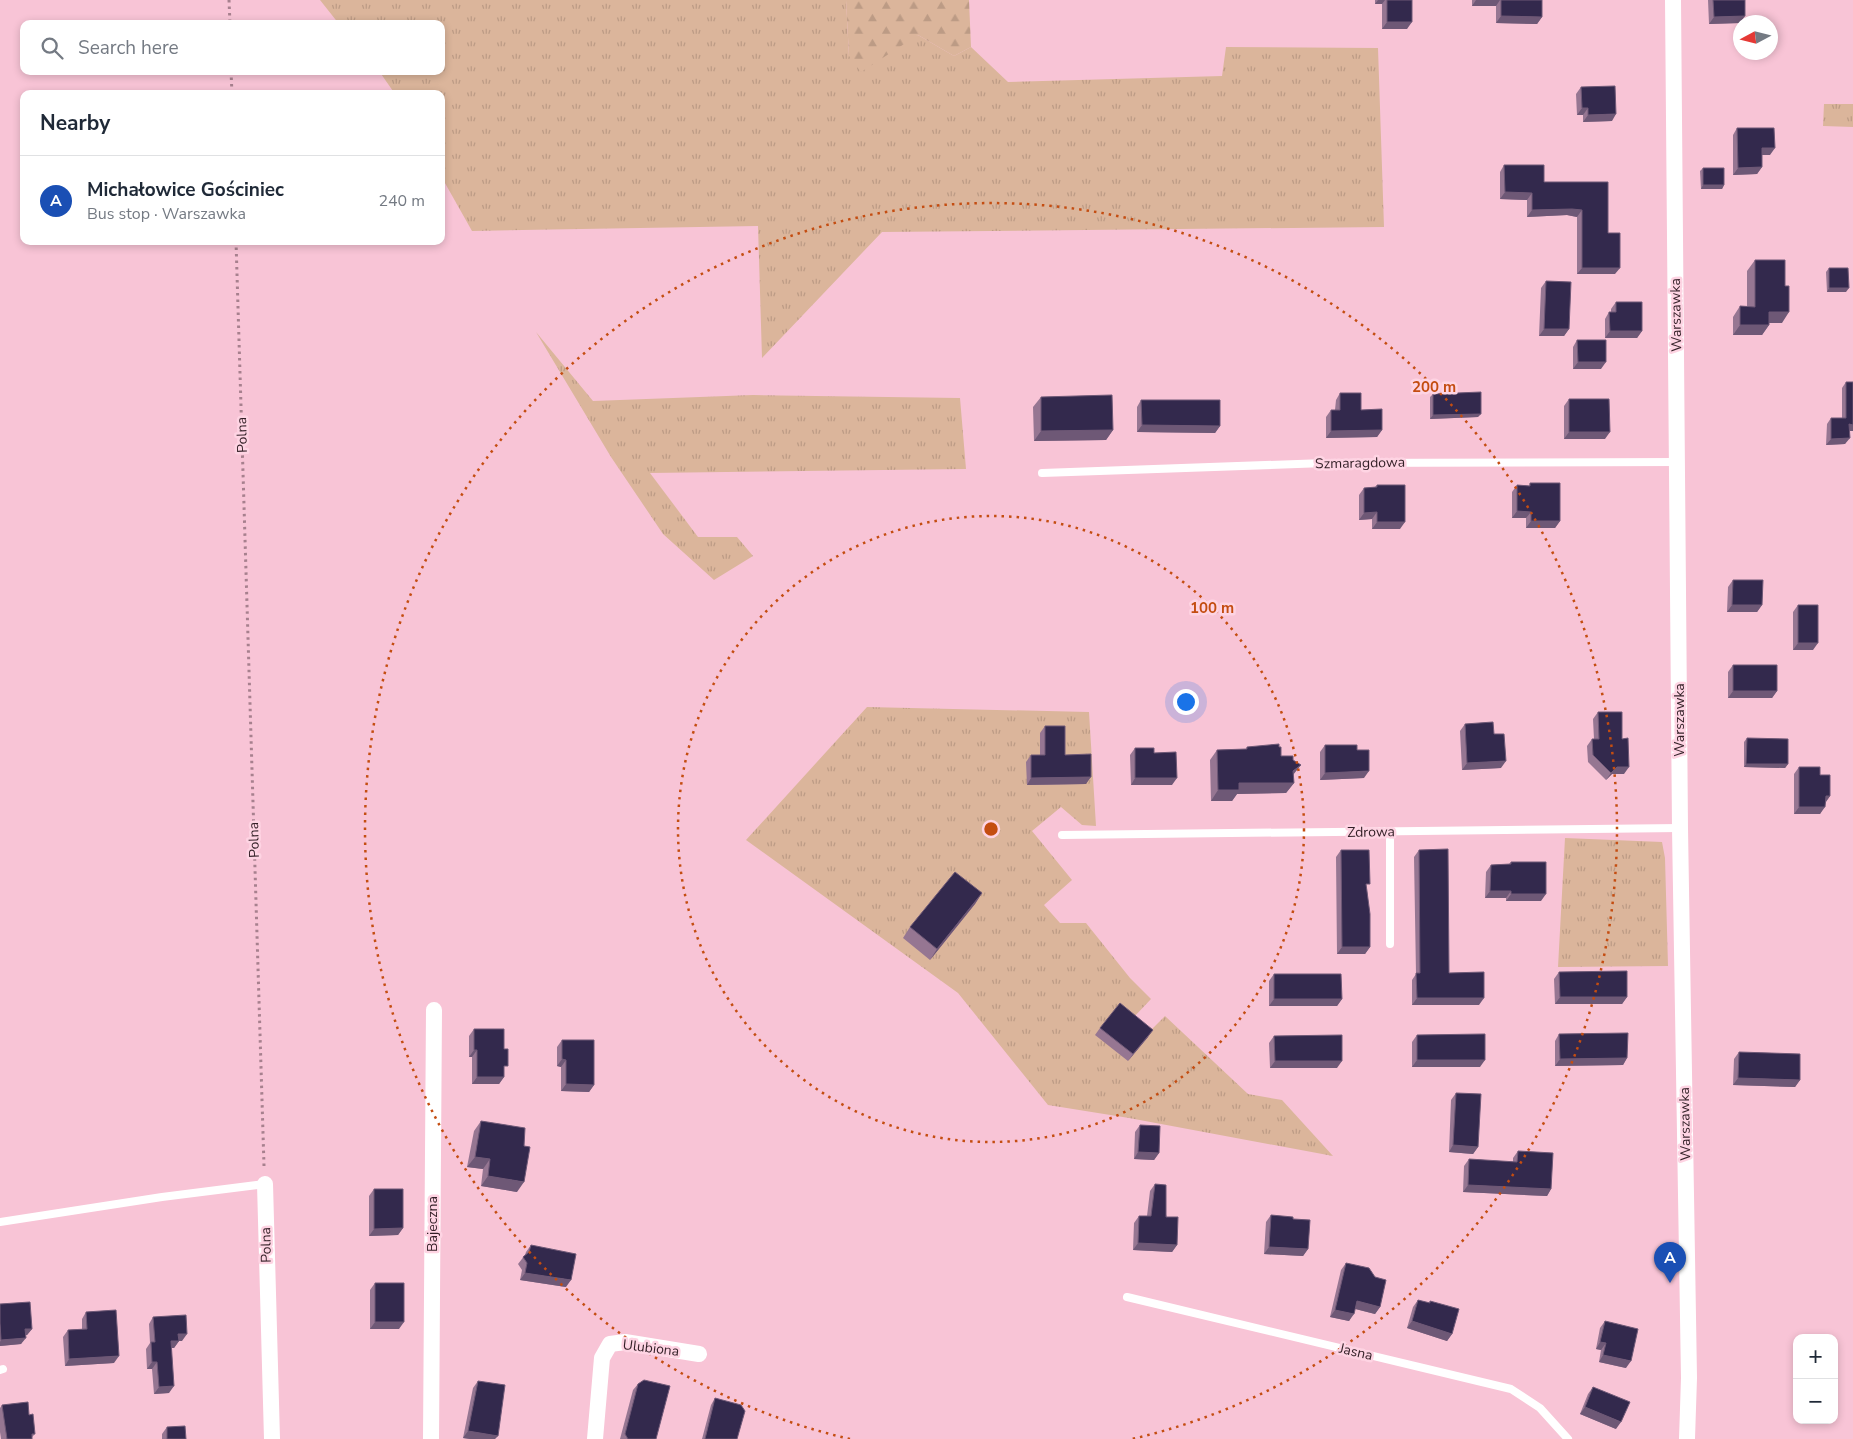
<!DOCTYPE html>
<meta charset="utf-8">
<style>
body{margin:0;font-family:"Nunito Sans",sans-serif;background:#f2f2f3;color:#1f2937}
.controls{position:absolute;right:15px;bottom:15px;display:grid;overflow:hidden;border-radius:10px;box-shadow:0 2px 8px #0003}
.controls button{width:45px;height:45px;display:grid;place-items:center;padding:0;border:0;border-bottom:1px solid #e0e1e3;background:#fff;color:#1f2937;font:25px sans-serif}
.compass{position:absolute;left:1733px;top:15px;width:45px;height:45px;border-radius:50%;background:#fff;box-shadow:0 2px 8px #0003;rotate:263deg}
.you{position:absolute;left:1185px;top:701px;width:18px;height:18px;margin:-12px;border:4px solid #fff;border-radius:50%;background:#1a73e8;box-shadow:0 0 0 8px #1a73e833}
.badge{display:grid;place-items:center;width:32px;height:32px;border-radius:50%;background:#2563eb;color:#fff;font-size:16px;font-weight:700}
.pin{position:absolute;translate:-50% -41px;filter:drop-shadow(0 1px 2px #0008)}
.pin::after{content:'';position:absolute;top:26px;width:18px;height:15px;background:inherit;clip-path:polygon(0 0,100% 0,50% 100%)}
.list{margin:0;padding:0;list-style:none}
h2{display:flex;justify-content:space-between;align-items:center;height:65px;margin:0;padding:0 20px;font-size:21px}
h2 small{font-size:16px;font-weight:400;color:#747a83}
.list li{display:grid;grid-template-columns:32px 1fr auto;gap:15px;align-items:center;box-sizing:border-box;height:90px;padding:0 20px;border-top:1px solid #e0e1e3}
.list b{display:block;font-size:19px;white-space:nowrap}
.list p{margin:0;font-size:16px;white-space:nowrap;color:#747a83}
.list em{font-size:16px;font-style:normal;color:#747a83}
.icon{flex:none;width:28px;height:28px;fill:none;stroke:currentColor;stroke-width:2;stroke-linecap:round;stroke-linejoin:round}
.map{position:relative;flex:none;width:1853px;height:1439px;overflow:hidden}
.search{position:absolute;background:#fff;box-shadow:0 2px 8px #0003;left:20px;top:20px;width:425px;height:55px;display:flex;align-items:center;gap:12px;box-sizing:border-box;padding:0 18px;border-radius:10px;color:#747a83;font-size:19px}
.panel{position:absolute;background:#fff;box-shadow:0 2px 8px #0003;left:20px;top:90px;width:425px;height:155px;border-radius:10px}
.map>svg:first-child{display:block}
</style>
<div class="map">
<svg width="1853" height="1439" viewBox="0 0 1853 1439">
<defs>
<pattern id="grass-tufts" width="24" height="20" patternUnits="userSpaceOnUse" patternTransform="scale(1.25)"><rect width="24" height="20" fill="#dbb59b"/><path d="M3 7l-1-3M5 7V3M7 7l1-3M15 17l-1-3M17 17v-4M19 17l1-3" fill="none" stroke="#bc9b85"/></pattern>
<pattern id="forest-firs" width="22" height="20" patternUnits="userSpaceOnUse" patternTransform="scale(1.25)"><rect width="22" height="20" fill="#dbb59b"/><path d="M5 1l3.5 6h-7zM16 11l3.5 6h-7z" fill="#bc9b85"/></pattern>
</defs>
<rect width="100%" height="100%" fill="#f8c4d6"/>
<path fill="url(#grass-tufts)" d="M320 0H846L849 56 918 35 954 56 971 47 1008 82 1222 76 1226 47 1378 48 1384 227 882 232 762 358 758 226 472 231 441 176V94H395L379 71H441V24H339Z
M1824 104H1853V127L1823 126Z
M536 332 593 401 753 395 960 398 966 469 650 473 698 537H737L753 556 714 580 663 534 611 457Z
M867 707 1089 712 1096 826 1082 825 1061 807 1032 831 1072 880 1044 905 1060 923H1086L1130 978 1151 999 1134 1017 1150 1031 1165 1016 1248 1094 1282 1100 1333 1156 1129 1118 1048 1105 958 993 746 840Z
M1565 838 1662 842 1665 858 1668 966 1558 967Z"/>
<path fill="url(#forest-firs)" d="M846 0H969L971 47 954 56 918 35 861 72 849 56Z"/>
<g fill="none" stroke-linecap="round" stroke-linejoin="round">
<path stroke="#a7808e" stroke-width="3" stroke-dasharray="2.5 4" stroke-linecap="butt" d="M229 0 230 24
M231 71 232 94
M236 241 264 1166"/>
<path stroke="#fff" stroke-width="8" d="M1042 473 1325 463 1678 462
M1390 831V944
M1062 835 1680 828
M0 1222 162 1197 265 1184
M1127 1297 1511 1389 1540 1408 1568 1439
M0 1370 3 1369"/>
<path stroke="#fff" stroke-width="16" d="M1673 0 1680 828 1689 1378 1687 1439
M265 1184 272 1439
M431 1439 434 1010
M595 1439 602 1358 610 1344 625 1342 699 1354"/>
</g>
<path fill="#967692" d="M1375 0H1412L1407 29H1382V4H1375Z
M1472 0H1542V17L1537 24 1496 23V6H1472Z
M1708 0H1745L1740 23 1709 24Z
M1581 87 1612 121 1583 122V115H1577L1576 94Z
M1737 128 1770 155H1762V167L1757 174 1733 175V135Z
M1504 165 1544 182H1608V233L1615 274H1577V217L1567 215 1527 217V200L1500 199V172Z
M1703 168 1724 185 1722 189H1701L1700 171Z
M1755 260 1782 323H1769V325L1762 335H1733V317L1740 306H1747V271Z
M1829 268 1846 292H1827L1826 272Z
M1546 281 1569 329 1564 336H1539L1541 288Z
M1616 302 1642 331 1637 338H1605V319L1609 312H1611V309Z
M1577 340 1601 369H1573V347Z
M1846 382H1853V431H1849L1845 444 1826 445 1827 424 1831 418H1842V388Z
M1340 393 1361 410 1382 430 1377 437 1326 438V417L1331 410H1335L1336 400Z
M1433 394 1478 417 1430 419V397Z
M1041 397 1113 430 1106 440 1034 441 1033 407Z
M1569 399 1605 439H1564V406Z
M1141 400 1220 426 1215 433 1137 432V407Z
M1530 483 1560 521 1555 528H1526V518H1512V492L1517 485 1529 486Z
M1377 485 1400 529H1372V519L1359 520V495L1364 488 1375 487Z
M1733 580 1762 605 1757 612H1727L1728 587Z
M1798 605 1813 650H1793V612Z
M1733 665 1777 691 1772 698H1728V672Z
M1598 712 1622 739 1624 774H1612L1606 780 1588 762 1587 746 1592 739H1594L1593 719Z
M1465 724 1494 734 1501 768 1462 770 1460 731Z
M1045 726 1065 755 1086 784 1027 785 1026 762 1031 755H1040V733Z
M1747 738 1788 764 1785 768 1744 767V742Z
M1325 745 1357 750 1364 778 1320 780V752Z
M1247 747H1279L1281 756 1293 775 1294 783 1286 793 1237 794 1232 801H1211L1210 760 1217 750 1246 749Z
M1135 748 1154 753 1172 785H1131L1130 755Z
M1799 767 1820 775 1830 796 1826 802 1820 814H1794V774Z
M1341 850 1367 889 1370 947 1365 954H1337L1336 857Z
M1419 850 1449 973 1479 1005H1412V980L1416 974 1414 857Z
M1511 862 1541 901H1506V898H1485L1486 872 1491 865 1509 864Z
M982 893 975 904 930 960 903 938 910 927Z
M1559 972 1627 997 1622 1004H1555L1554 979Z
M1274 974 1342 999 1337 1006H1269V981Z
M1100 1028 1148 1037 1128 1061 1095 1035Z
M474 1029 504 1071V1077L499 1084H472V1057H469V1036Z
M1559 1034 1627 1058 1623 1065 1555 1066V1041Z
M1417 1035 1480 1067H1412V1042Z
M1274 1036 1337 1068H1270L1269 1043Z
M562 1040 594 1085 589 1092 561 1091V1067L557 1066V1047Z
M1739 1052 1800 1080 1795 1087 1733 1085 1734 1059Z
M1456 1093 1478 1147 1473 1154 1449 1152 1451 1100Z
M481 1121 517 1192 481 1186 483 1169 467 1167 474 1131Z
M1140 1125 1159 1153 1154 1160 1134 1159 1135 1132Z
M1518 1151 1551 1189 1547 1196 1463 1192 1464 1166 1469 1159 1513 1162V1158Z
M1155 1184 1177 1245 1172 1252 1133 1250 1134 1223 1139 1216H1147L1150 1191Z
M374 1189 403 1228 398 1235 369 1236V1196Z
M1271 1215 1293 1219 1308 1249 1303 1256 1264 1254 1266 1222Z
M531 1245 566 1287 520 1280 522 1270 518 1264 525 1255 526 1252Z
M1346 1263 1380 1307 1375 1314 1355 1309 1349 1321 1330 1317 1341 1270Z
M375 1283 399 1329H370V1290Z
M1418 1300 1429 1303 1430 1301 1452 1334 1447 1341 1407 1328 1413 1307Z
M0 1304 32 1329 27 1335H25L21 1344 0 1346Z
M86 1312 114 1363 65 1366 63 1337 68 1330 82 1329V1319Z
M153 1317 182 1341H179L174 1348H172L169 1393 154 1394 152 1369H147L146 1349 150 1343 149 1324Z
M1605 1321 1626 1368 1599 1362 1601 1350 1596 1349 1600 1328Z
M478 1381 495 1439H470L463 1438 473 1388Z
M638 1384 656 1439H620L633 1390Z
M1593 1387 1616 1429 1580 1414 1588 1394Z
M715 1398 737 1439H702L711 1405Z
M2 1405 29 1415 35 1434 32 1437V1439H1L0 1432V1408Z
M167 1427 186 1439H162V1434Z"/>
<path fill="#6e5876" d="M1378 0H1385L1382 4H1375Z
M1476 0H1500L1496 6H1472Z
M1501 16 1542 17 1537 24 1496 23Z
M1745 16 1740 23 1709 24 1714 17Z
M1387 22H1412L1407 29H1382Z
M1582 108H1588L1583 115H1577Z
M1616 114 1612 121 1583 122 1588 115Z
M1762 148H1775L1770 155H1757Z
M1762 167 1757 174 1733 175 1738 168Z
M1703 185H1724L1722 189H1701Z
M1505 192 1532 193 1527 200 1500 199Z
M1572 209 1582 210 1577 217 1567 215 1527 217 1532 210Z
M1582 268H1620L1615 274H1577Z
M1829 288H1849L1846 292H1827Z
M1769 312H1789L1782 323H1762Z
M1740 325H1769L1762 335H1733Z
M1544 329H1569L1564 336H1539Z
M1610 331H1642L1637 338H1605Z
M1578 362H1606L1601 369H1573Z
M1481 414 1478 417 1430 419 1433 415Z
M1849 424 1853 425V431H1845Z
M1142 425 1220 426 1215 433 1137 432Z
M1113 430 1106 440 1034 441 1041 431Z
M1382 430 1377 437 1326 438 1331 431Z
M1569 432H1610L1605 439H1564Z
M1850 438 1845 444 1826 445 1831 439Z
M1517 511 1531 512 1526 518H1512Z
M1377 512 1372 519 1359 520 1364 513Z
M1531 521H1560L1555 528H1526Z
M1377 522H1405L1400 529H1372Z
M1732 605H1762L1757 612H1727Z
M1798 643H1818L1813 650H1793Z
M1733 691H1777L1772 698H1728Z
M1506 761 1501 768 1462 770 1467 763Z
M1746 764H1788L1785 768 1744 767Z
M1301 765 1293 775V771Z
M1617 767H1629L1624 774H1612L1606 780 1611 773Z
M1369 771 1364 778 1320 780 1325 773Z
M1091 777 1086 784 1027 785 1031 778Z
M1135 778H1177L1172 785H1131Z
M1239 783H1294L1286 793 1237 794 1232 801H1211L1218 790Z
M1826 796H1830L1825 803Z
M1799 807H1825L1820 814H1794Z
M1490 891H1511L1506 898H1485Z
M982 893 975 904 930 960 937 949Z
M1511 894H1546L1541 901H1506Z
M1342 947H1370L1365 954H1337Z
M1560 997H1627L1622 1004H1555Z
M1417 998H1484L1479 1005H1412Z
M1274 999H1342L1337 1006H1269Z
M1153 1030 1148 1037 1128 1061 1133 1054Z
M474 1050H477L472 1057H469Z
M1627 1058 1623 1065 1555 1066 1560 1059Z
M562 1059 566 1060 561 1067 557 1066Z
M1417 1060H1485L1480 1067H1412Z
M1275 1061H1342L1337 1068H1270Z
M477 1077H504L499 1084H472Z
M1738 1078 1800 1080 1795 1087 1733 1085Z
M566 1084 594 1085 589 1092 561 1091Z
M1453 1145 1478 1147 1473 1154 1449 1152Z
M1138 1152 1159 1153 1154 1160 1134 1159Z
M475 1157 490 1159 483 1169 467 1167Z
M488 1176 524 1182 517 1192 481 1186Z
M1468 1185 1551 1189 1547 1196 1463 1192Z
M403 1228 398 1235 369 1236 374 1229Z
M1138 1243 1177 1245 1172 1252 1133 1250Z
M1269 1247 1308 1249 1303 1256 1264 1254Z
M525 1273 571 1280 566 1287 520 1280Z
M1357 1301 1380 1307 1375 1314 1352 1308Z
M1335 1310 1354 1314 1349 1321 1330 1317Z
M1412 1321 1452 1334 1447 1341 1407 1328Z
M375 1322H404L399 1329H370Z
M25 1329H32L27 1335H21Z
M178 1334H187L182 1341H179L174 1348H166L171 1341Z
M26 1338 21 1344 0 1346V1342L1 1340Z
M1600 1342 1606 1343 1601 1350 1596 1349Z
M1603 1355 1631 1361 1626 1368 1599 1362Z
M119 1356 114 1363 65 1366 69 1359Z
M152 1362H157L152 1369H147Z
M174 1386 169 1393 154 1394 159 1387Z
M1585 1407 1621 1422 1616 1429 1580 1414Z
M468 1431 498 1436 495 1439H470L463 1438Z"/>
<path fill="#33294d" stroke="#6e5876" d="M1387 0H1412V22H1387Z
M1501 0H1542V17L1501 16Z
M1713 0H1745V16L1714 17Z
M1615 86 1616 114 1588 115V108H1582L1581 87Z
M1737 128H1774L1775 148H1762V167L1738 168Z
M1504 165H1544V182H1608V233H1620V268H1582V210L1572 209 1532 210V193L1505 192Z
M1703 168H1724V185H1703Z
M1755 260H1785V286H1789V312H1769V325H1740V306L1755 307Z
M1829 268H1848L1849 288H1829Z
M1546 281 1571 282 1569 329H1544Z
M1616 302H1642V331H1610L1609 312H1616Z
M1577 340H1606V362H1578Z
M1846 382H1853V425L1849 424 1850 438 1831 439V418H1846Z
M1481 392V414L1433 415V394Z
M1340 393H1361V410L1382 409V430L1331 431V410H1340Z
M1112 395 1113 430 1041 431V397Z
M1569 399H1609L1610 432H1569Z
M1141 400H1220V426L1142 425Z
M1530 483H1560V521H1531V512L1517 511V485L1530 486Z
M1377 485H1405V522H1377V512L1364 513V488L1377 487Z
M1733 580H1763L1762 605H1732Z
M1798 605H1818V643H1798Z
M1733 665H1777V691H1733Z
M1598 712H1622V739L1628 738 1629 767H1617L1611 773 1593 755 1592 739H1599Z
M1493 722 1494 734H1504L1506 761 1467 763 1465 724Z
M1045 726H1065V755L1091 754V777L1031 778V755H1045Z
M1747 738 1788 739V764H1746Z
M1279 744V747H1281V756H1293V760L1301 765 1293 771 1294 783H1239V790H1218L1217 750 1247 749V747Z
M1325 745H1357V750H1369V771L1325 773Z
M1135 748H1154V753L1176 752 1177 778H1135Z
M1799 767H1820V775H1830V796H1826L1825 807H1799Z
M1448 849 1449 973 1484 972V998H1417L1416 973H1420L1419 850Z
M1341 850H1369L1370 884H1366L1370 914V947H1342Z
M1511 862H1546V894H1511V891H1490L1491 865 1511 864Z
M955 872 982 893 937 949 910 927Z
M1627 971V997H1560L1559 972Z
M1274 974H1341L1342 999H1274Z
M1120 1003 1153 1030 1133 1054 1100 1028Z
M474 1029H504V1049H508V1066H504V1077H477V1050H474Z
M1628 1033 1627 1058 1560 1059 1559 1034Z
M1485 1034V1060H1417V1035Z
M1342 1035V1061H1275L1274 1036Z
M562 1040H594V1085L566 1084V1060L562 1059Z
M1739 1052 1800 1054V1080L1738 1078Z
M1456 1093 1481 1094 1478 1147 1453 1145Z
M481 1121 525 1128 524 1146 530 1147 524 1182 488 1176 490 1159 475 1157Z
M1140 1125 1160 1126 1159 1153 1138 1152Z
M1518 1151 1553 1153 1551 1189 1468 1185 1469 1159 1517 1162Z
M1155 1184 1166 1185V1217H1178L1177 1245 1138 1243 1139 1216H1151Z
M374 1189H403V1228L374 1229Z
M1271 1215 1293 1217V1219L1310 1220 1308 1249 1269 1247Z
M531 1245 576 1254 571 1280 525 1273 527 1263 523 1257 529 1252Z
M1346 1263 1369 1268 1375 1277 1386 1280 1380 1307 1357 1301 1354 1314 1335 1310Z
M375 1283H404V1322H375Z
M1418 1300 1430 1303V1301L1459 1309 1452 1334 1412 1321Z
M30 1302 32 1329H25L26 1338 1 1340 0 1323V1304Z
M116 1310 119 1356 69 1359 68 1330 87 1329 86 1312Z
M186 1315 187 1334H178L179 1341H171L174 1386 159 1387 157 1362H152L151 1342H155L153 1317Z
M1605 1321 1638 1329 1631 1361 1603 1355 1606 1343 1600 1342Z
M644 1380 670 1386 656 1439H628L625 1434 638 1384Z
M478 1381 505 1385 498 1436 468 1431Z
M1593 1387 1630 1402 1621 1422 1585 1407Z
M715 1398 741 1405 745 1411 737 1439H705Z
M28 1402 29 1415 33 1414 35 1434H32V1439H7L2 1405Z
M185 1426 186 1439H167V1427Z"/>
<g fill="none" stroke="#c44d11" stroke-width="2.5" stroke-dasharray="2.5 5">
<circle cx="991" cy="829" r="313"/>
<path d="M850 1439A626 626 0 1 1 1132 1439"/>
</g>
<g text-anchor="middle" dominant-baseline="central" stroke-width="5" stroke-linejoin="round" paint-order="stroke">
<g font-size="14" fill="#321f26" stroke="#fed4e3">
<text transform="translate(1676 315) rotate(-91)">Warszawka</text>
<text transform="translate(242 435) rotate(-92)">Polna</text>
<text transform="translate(1360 463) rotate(-1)">Szmaragdowa</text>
<text transform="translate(1679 720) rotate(-90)">Warszawka</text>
<text transform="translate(1371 832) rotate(-1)">Zdrowa</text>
<text transform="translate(254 840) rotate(-92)">Polna</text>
<text transform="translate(1685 1124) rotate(-91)">Warszawka</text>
<text transform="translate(432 1224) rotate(-90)">Bajeczna</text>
<text transform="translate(266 1245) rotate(-91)">Polna</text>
<text transform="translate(651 1348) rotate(7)">Ulubiona</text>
<text transform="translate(1356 1352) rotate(13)">Jasna</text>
</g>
</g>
<circle cx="991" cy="829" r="8" fill="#c44d11" stroke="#fed4e3" stroke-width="2.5"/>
<g font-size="15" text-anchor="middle" font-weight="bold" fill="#c44d11" stroke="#fed4e3" stroke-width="5" stroke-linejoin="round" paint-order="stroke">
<text x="1434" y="392">200 m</text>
<text x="1212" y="613">100 m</text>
</g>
</svg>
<div class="controls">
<button>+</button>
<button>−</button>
</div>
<svg class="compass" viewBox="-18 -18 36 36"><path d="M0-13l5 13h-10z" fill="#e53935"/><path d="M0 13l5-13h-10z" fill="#747a83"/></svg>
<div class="you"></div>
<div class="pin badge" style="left:1670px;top:1283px;background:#1a4fb4">A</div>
<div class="search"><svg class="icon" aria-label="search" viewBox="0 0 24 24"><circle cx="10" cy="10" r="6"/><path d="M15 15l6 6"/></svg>Search here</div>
<section class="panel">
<h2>Nearby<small></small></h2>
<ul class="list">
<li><span class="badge" style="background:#1a4fb4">A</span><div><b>Michałowice Gościniec</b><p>Bus stop · Warszawka</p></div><em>240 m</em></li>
</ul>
</section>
</div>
